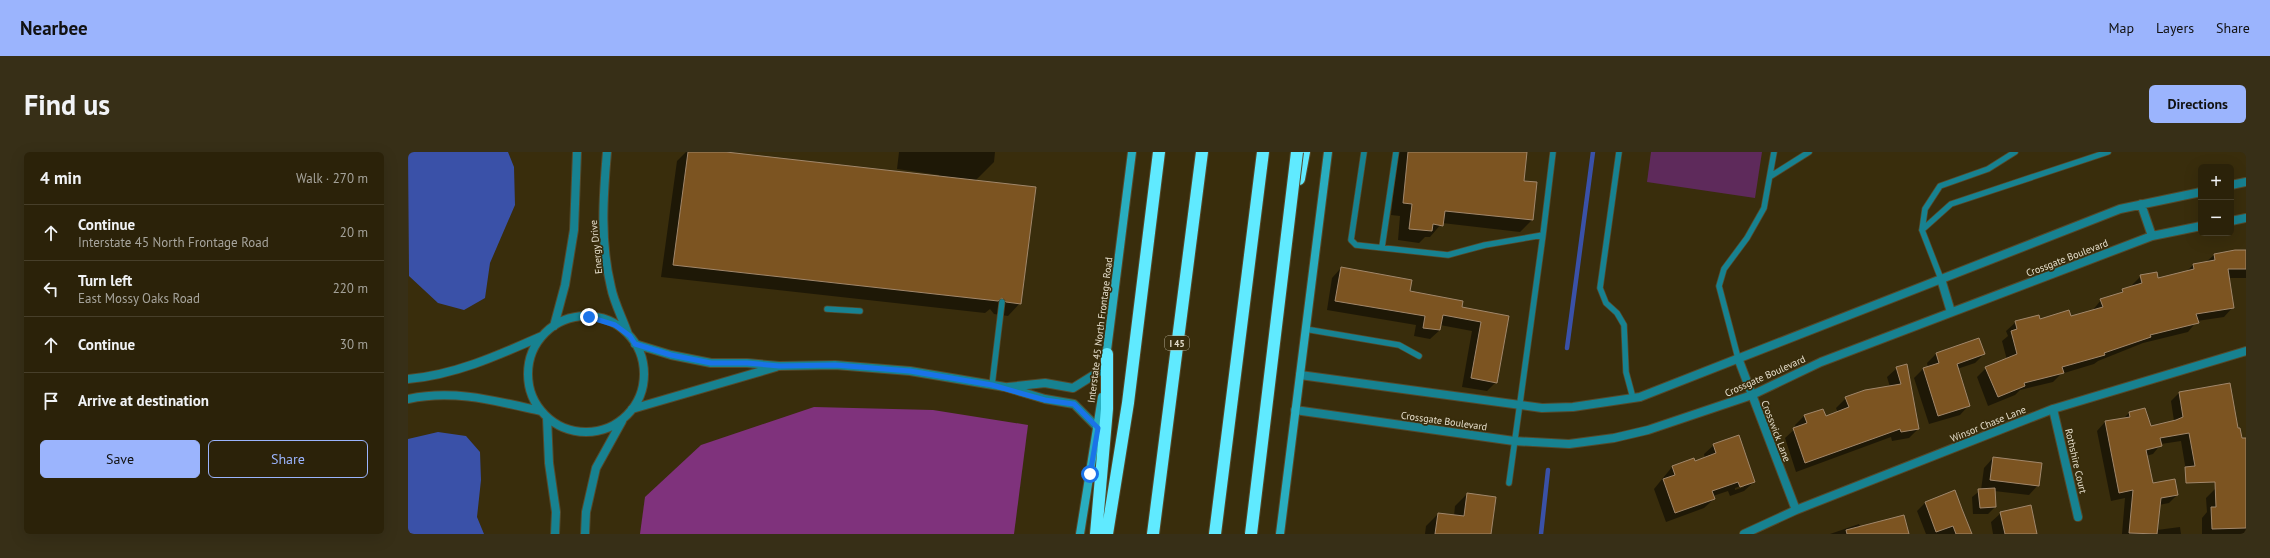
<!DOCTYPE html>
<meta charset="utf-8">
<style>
body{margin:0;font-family:"PT Sans",sans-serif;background:#372f17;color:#f1f3f6}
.controls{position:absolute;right:12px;top:12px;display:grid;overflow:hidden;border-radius:6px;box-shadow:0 4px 16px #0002}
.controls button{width:36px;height:36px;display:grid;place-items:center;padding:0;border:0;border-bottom:1px solid #473f2a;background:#2b2209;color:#f1f3f6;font:20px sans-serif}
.stop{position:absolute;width:12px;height:12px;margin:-9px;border:3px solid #1a73e8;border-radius:50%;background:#fff}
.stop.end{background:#1a73e8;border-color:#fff;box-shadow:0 1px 4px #0008}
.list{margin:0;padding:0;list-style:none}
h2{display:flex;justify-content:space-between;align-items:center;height:52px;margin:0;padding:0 16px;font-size:17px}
h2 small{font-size:13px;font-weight:400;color:#a6a49c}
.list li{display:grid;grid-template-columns:26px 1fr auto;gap:12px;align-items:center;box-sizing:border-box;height:56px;padding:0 16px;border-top:1px solid #473f2a}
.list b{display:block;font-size:15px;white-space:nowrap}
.list p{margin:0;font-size:13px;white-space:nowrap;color:#a6a49c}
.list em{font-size:13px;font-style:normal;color:#a6a49c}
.actions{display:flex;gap:8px;padding:12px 16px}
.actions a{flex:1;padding:9px 0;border:1px solid #9bb4fd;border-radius:6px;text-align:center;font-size:14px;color:#9bb4fd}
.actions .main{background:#9bb4fd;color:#111}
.icon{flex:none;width:22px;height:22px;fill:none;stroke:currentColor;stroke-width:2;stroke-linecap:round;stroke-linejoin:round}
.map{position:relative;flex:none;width:1838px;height:382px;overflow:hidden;border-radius:6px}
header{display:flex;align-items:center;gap:24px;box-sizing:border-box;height:56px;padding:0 20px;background:#9bb4fd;color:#111}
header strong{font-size:19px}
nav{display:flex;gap:22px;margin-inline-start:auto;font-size:14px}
.intro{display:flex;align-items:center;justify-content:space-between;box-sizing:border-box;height:96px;padding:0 24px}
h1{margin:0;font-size:28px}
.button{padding:10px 18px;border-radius:6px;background:#9bb4fd;color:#111;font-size:14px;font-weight:700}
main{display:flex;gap:24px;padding:0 24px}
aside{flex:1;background:#2b2209;border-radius:6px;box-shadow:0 4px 16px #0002}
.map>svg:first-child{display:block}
</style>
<header>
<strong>Nearbee</strong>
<nav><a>Map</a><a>Layers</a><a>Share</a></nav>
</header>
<div class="intro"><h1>Find us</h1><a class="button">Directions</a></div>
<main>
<aside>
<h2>4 min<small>Walk · 270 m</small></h2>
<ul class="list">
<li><svg class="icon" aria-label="ahead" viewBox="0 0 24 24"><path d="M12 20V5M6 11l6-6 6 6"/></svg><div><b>Continue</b><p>Interstate 45 North Frontage Road</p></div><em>20 m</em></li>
<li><svg class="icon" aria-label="left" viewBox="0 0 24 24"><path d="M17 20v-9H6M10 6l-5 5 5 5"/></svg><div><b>Turn left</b><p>East Mossy Oaks Road</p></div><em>220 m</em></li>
<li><svg class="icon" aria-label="ahead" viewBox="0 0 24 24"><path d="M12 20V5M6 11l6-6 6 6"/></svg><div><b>Continue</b></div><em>30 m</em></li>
<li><svg class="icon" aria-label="arrive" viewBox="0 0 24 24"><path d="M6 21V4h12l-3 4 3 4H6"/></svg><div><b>Arrive at destination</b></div></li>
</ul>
<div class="actions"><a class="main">Save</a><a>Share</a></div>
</aside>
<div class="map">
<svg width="1838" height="382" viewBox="0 0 1838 382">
<rect width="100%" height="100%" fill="#392d0c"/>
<path fill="#5e2a5b" d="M1243 0H1354L1347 46 1239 30Z"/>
<path fill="#7f327c" d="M406 255 525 258 620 273 606 382H232L237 345 293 293Z"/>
<path fill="#3a51a8" d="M0 0H100L106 15 107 53 82 111 77 146 56 158 30 151 1 124Z
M30 280 58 284 72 300 73 328 69 365 76 382H0V287Z"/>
<path fill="#0007" fill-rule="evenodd" d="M278 0H307L531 25V23L489 17 491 0H587L586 10 567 29 612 151 600 164 586 162 582 157 577 161 253 125 269 9Z
M990 0H1118L1115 29 1128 31 1124 68 1112 80 1034 71 1022 85H1017L1011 91 990 88 992 64 983 63Z
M1827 99H1838V126H1821L1825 155 1816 165 1789 169 1780 180 1735 191 1690 209 1686 212 1653 222 1645 230 1612 238 1607 243 1580 254 1569 225 1578 216 1599 208 1594 189 1600 184 1598 179 1608 170 1662 165 1684 159 1693 148 1710 143 1715 138 1724 135V133L1733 124 1749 127 1778 120 1785 113 1798 110 1806 103Z
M933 116 1053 156 1100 165 1088 230 1079 239 1054 235 1064 179 1032 173V178L1022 187 1006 184 1008 173 919 158 924 126Z
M1571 187 1576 202 1567 211 1549 217 1561 253 1552 263 1521 272 1506 226 1515 217 1520 215 1519 211 1528 202Z
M1489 216 1510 277 1501 286 1484 289 1483 285 1388 320 1377 286 1388 276 1387 273 1396 264 1415 258 1417 266 1430 261 1428 256 1438 246 1482 235 1479 225Z
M1771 241 1830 277 1838 294V317L1780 331 1773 289 1753 292 1745 302 1738 304 1744 332 1769 343 1761 351 1751 353 1749 378 1772 375 1773 382H1714L1717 346 1703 349 1689 279 1697 270 1715 267 1721 261 1736 257 1742 276 1766 269 1763 249Z
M1306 293 1346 330 1336 339 1322 344 1320 339 1305 344 1306 347 1296 356 1258 370 1246 337 1264 315 1297 306 1296 302ZM1336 333V335L1327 338V336Z
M1585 306 1630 333 1621 343 1586 339 1587 355 1580 362H1565L1564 345 1573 338 1576 316Z
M1838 335V382H1794V366L1799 360 1798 346 1808 336Z
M1059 342 1082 382H1017L1018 374 1030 362 1046 364 1047 354Z
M1518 350 1563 382H1518L1509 359Z
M1593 361 1628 382H1585L1583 370Z
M1451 372 1452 375 1500 382H1422Z"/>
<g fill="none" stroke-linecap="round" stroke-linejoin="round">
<path stroke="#3a51a8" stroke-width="4.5" d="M1159 196 1185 0
M1133 382 1140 318"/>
</g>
<path fill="#7c5421" stroke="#a1876b" d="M280 0H318L628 35 613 152 598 150 594 146 590 149 265 113Z
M1000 0H1119L1116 29 1129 30 1125 68 1037 59 1035 74 1025 72 1024 79 1001 77 1004 52 995 51Z
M1827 98H1838V117H1820L1826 156 1788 162 1791 171 1742 183 1743 185 1696 201 1697 203 1654 215 1656 221 1616 231 1617 234 1590 245 1577 215 1609 202 1603 179 1609 177 1607 169 1631 163 1632 167 1661 158 1663 164 1695 155 1692 147 1715 140 1714 137 1734 131 1732 123 1749 120 1750 126 1786 117 1785 112 1807 108 1806 102Z
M933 115 1004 128 1002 139 1055 149 1054 155 1101 164 1089 231 1063 226 1073 170 1035 163 1032 178 1015 176 1017 164 927 149Z
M1571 186 1577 202 1549 212 1562 254 1530 264 1515 216 1531 211 1528 201Z
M1499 212 1511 277 1493 280 1492 277 1397 311 1385 276 1399 271 1396 263 1415 257 1418 264 1441 255 1437 245 1457 238 1493 232 1488 215Z
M1822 231 1830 276H1832L1834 286H1838V376L1804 377 1803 355H1808L1807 330 1778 331 1777 315 1787 314 1781 281 1752 286 1754 294 1738 298 1745 331 1767 327 1770 343 1753 346 1749 382 1721 381 1725 338 1711 341 1697 269 1722 265 1721 260 1737 256 1743 274 1768 268 1775 265 1771 240Z
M1331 283 1347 330 1332 335 1330 330 1304 339 1307 347 1267 361 1255 327 1267 323 1264 314 1286 306 1287 309 1308 301 1305 292Z
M1585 305 1634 311 1631 334 1582 328Z
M1587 336 1588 355 1572 356 1570 337Z
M1547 338 1554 357 1564 382H1548L1545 374 1528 380 1517 350Z
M1059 341 1088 345 1083 382H1027L1030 361 1056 364Z
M1623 353 1629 382H1597L1592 360Z
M1496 363 1501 382H1439L1438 378Z"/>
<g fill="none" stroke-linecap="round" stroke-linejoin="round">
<defs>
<path id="service" d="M956 0 943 88 948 93 1040 103 1077 93 1135 83 1101 331
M1211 0 1192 136 1198 151 1209 161 1216 173 1218 220 1225 246
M1363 24 1401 0
M1514 78 1543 52 1700 0
M1135 83 1145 0
M974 95 988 0
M1533 127 1514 78 1517 57 1532 34 1580 17 1607 0
M419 157 452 159
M897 177 991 193 1011 204
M1330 206 1311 134 1316 117 1339 86 1356 56 1366 0
M584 233 594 150"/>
<path id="minor" d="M1330 206 1388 358
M1645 257 1670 365
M1336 382 1388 358 1645 257 1838 199"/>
<path id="tertiary" d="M199 0C195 46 192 90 203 135 206 151 215 167 220 182
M1823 33 1838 30
M1733 52 1744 84
M1823 69 1838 66
M1533 127 1543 160
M120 222a58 58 0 1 1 116 0a58 58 0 1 1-116 0Z
M146 174 157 133 166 78 169 0
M227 192 263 203 303 211H339L371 214 427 213 502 219 597 235 637 247 666 252 690 276
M892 223 1134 256 1165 255 1232 245 1712 57 1793 40
M0 227C47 223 91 203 134 184
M600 235 637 231 665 236 697 216
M0 247C46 237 88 249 133 259
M224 257 368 215
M887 258 1106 289 1161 292 1206 286 1240 278 1344 243 1413 210 1744 84 1793 74
M139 266 141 311 148 360 147 382
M177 382 178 360 188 316 214 269"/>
<path id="secondary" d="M698 206 724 0
M672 382 694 245
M872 382 920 0"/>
<path id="motorway" d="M891 27 896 0
M688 382 699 257V202
M699 382 720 251 751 0
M745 382 794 0
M807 382 855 0"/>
</defs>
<use href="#service" stroke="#55492b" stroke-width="7"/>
<use href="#minor" stroke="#55492b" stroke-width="10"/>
<use href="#tertiary" stroke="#55492b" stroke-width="10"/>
<use href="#secondary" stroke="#55492b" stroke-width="10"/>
<use href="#motorway" stroke="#55492b" stroke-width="14"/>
<use href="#service" stroke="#178291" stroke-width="5.5"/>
<use href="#minor" stroke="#178291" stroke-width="8"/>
<use href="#tertiary" stroke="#178291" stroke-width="8"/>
<use href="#secondary" stroke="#29adbf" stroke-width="8"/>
<use href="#motorway" stroke="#60eaff" stroke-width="12"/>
<defs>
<path id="motorway-bridge" d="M843 382 889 0"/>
</defs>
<use href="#motorway-bridge" stroke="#55492b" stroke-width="14" stroke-linecap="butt"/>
<use href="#motorway-bridge" stroke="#60eaff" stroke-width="12"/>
</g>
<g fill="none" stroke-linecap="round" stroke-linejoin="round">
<path stroke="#1a73e8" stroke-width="5" d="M181 165 207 173 222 184 227 192 263 203 303 211H339L371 214 427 213 502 219 584 233 637 248 666 252 690 276 682 322"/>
</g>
<g text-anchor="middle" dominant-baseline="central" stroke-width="3.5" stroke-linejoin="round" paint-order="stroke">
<rect fill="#392d0c" stroke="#b2aa93" stroke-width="1" x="757" y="184" width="24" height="14" rx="3"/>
<g font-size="9" font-weight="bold" fill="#e6dfcd">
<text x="769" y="191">I 45</text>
</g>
<g font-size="10" fill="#e6dfcd" stroke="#392d0c">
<text transform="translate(188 95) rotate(-96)">Energy Drive</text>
<text transform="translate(1659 106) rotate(-21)">Crossgate Boulevard</text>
<text transform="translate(692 178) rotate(-83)">Interstate 45 North Frontage Road</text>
<text transform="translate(1357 224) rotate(-24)">Crossgate Boulevard</text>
<text transform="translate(1036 269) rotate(8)">Crossgate Boulevard</text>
<text transform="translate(1580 272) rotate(-22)">Winsor Chase Lane</text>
<text transform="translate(1368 279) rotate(69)">Crosswick Lane</text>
<text transform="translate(1668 309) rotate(77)">Rothshire Court</text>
</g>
</g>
</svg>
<div class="controls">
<button>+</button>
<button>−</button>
</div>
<div class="stop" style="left:682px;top:322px"></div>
<div class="stop end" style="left:181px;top:165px"></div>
</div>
</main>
